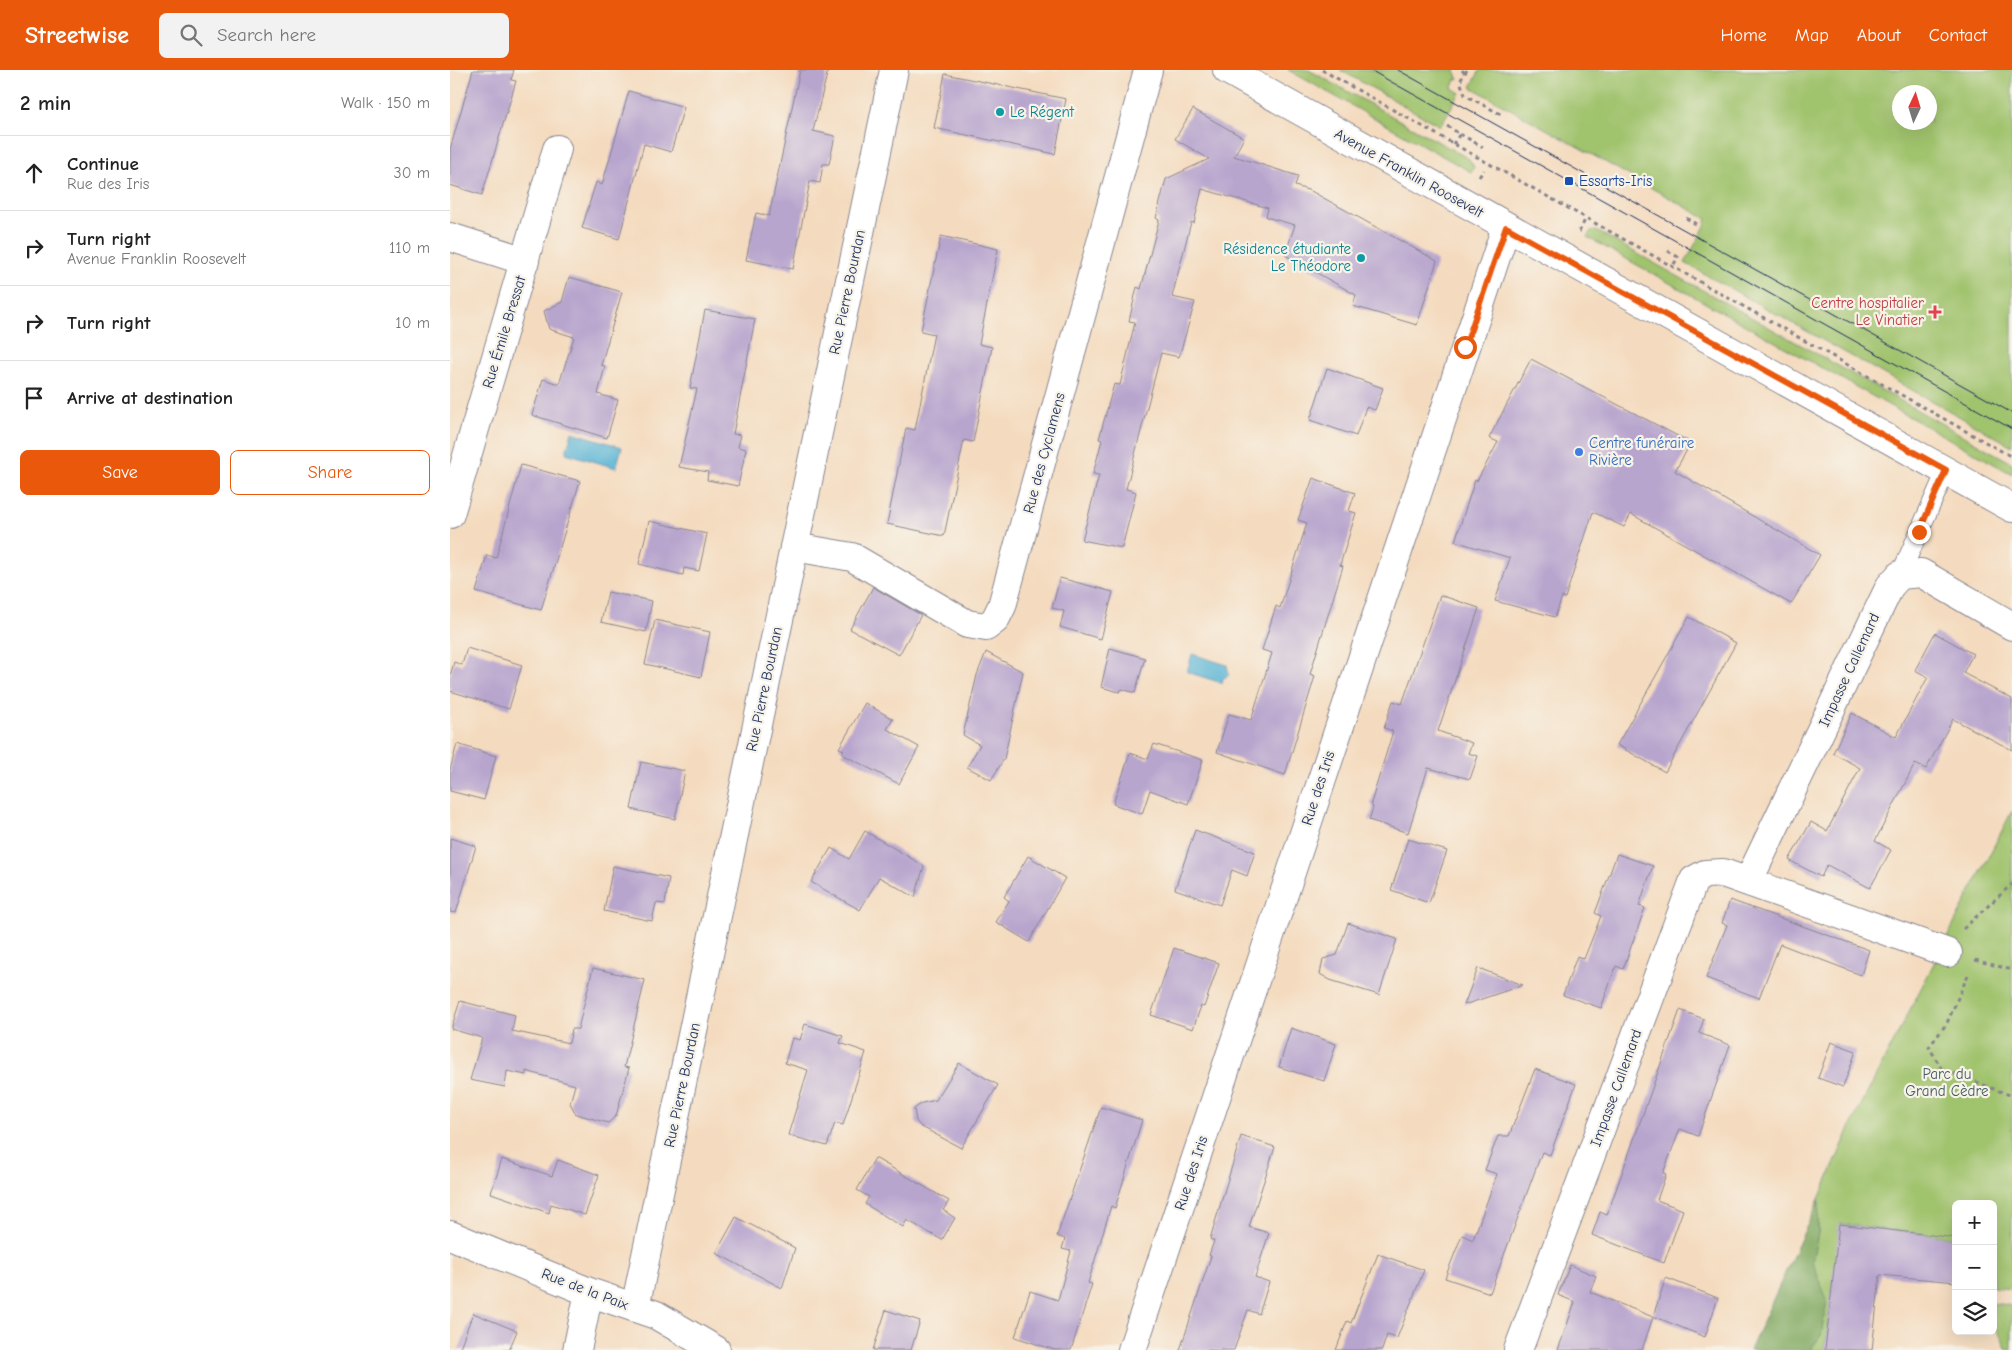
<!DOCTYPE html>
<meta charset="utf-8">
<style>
body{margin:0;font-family:"Comic Neue",sans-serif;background:#f2f2f2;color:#222}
.controls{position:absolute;right:15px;bottom:15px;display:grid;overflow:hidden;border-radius:8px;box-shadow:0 5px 20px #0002}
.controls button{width:45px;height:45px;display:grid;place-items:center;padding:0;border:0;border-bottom:1px solid #e0e0e0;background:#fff;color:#222;font:25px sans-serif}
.compass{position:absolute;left:1442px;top:15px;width:45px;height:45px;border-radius:50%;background:#fff;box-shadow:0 5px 20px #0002;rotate:4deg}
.stop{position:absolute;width:15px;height:15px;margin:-11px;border:4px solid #ea580c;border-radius:50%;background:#fff}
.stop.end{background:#ea580c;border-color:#fff;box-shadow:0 1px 5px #0008}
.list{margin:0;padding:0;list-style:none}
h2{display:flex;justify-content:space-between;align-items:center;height:65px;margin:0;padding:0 20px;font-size:21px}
h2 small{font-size:16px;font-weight:400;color:#767676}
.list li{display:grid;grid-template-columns:32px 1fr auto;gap:15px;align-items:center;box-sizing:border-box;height:75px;padding:0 20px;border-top:1px solid #e0e0e0}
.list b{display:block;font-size:19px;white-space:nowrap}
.list p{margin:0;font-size:16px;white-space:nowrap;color:#767676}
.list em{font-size:16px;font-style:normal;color:#767676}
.actions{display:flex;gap:10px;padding:15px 20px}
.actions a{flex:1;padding:11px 0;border:1px solid #ea580c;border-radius:8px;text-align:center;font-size:18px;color:#ea580c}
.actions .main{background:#ea580c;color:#fff}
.icon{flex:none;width:28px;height:28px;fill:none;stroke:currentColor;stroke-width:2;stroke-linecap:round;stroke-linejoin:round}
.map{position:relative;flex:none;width:1562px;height:1280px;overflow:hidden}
header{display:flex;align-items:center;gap:30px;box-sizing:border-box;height:70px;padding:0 25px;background:#ea580c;color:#fff}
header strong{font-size:24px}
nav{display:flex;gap:28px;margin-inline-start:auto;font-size:18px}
.search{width:350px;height:45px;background:#f2f2f2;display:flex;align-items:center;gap:12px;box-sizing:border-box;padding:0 18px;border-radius:8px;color:#767676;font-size:19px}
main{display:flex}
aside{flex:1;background:#fff}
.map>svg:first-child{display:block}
</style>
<header>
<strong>Streetwise</strong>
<div class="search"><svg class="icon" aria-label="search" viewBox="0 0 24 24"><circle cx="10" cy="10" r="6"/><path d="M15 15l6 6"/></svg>Search here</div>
<nav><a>Home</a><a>Map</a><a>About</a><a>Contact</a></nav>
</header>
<main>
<aside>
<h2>2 min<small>Walk · 150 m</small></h2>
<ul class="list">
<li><svg class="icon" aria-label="ahead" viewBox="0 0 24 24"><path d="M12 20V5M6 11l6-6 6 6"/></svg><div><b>Continue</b><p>Rue des Iris</p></div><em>30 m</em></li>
<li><svg class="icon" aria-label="right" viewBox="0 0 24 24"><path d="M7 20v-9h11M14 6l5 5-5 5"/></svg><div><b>Turn right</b><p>Avenue Franklin Roosevelt</p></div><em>110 m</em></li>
<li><svg class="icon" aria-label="right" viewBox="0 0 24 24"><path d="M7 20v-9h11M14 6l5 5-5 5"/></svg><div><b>Turn right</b></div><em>10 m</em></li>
<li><svg class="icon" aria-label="arrive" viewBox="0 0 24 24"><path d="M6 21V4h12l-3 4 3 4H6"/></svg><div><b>Arrive at destination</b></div></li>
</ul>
<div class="actions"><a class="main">Save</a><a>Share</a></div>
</aside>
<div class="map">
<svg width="1562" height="1280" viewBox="0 0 1562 1280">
<rect width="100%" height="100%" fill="#f7f3e8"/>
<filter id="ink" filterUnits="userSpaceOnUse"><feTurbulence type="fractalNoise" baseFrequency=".02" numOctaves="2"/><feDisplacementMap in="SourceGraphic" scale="10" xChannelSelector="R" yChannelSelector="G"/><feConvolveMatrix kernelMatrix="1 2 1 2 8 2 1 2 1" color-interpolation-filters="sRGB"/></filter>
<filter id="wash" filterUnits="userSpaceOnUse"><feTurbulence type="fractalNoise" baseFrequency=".0096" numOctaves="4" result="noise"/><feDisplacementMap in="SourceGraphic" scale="20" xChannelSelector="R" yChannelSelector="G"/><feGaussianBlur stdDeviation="1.12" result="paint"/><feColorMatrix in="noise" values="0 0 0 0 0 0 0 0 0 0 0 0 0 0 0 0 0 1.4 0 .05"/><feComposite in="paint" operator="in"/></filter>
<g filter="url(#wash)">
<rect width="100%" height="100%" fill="#f4dbbf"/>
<path fill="#a0c36d" stroke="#5e7966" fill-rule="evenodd" d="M838 0H859L1019 89 1024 97 1021 102Z
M890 0H1005L1009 10 1006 9 1002 18 1010 23 990 56Z
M1030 0H1562V376L1235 193 1255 156 1257 149 1021 17ZM1450 22H1480V52H1450Z
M1145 160 1562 393V404L1137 167 1141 161Z
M1562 741V1219L1543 1217V1134H1506V1168L1390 1154 1375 1280H1360L1371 1265 1369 1210 1362 1191 1368 1163 1369 1129 1404 1049Z
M1543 1233 1562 1236V1280H1557L1543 1251Z"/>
<path fill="#80a960" stroke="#4e6c5f" d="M1369 1129 1368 1163 1362 1191 1377 1230 1371 1265 1360 1280H1300Z"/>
<path fill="#57b4d5" stroke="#39729a" d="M122 362 172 377 166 398 116 383Z
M742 584 777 595 779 605 773 608 772 613 737 602Z"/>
<g id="blocks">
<path fill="#b8a5ce" d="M23 0H64L61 10 66 11 32 125 0 115V79Z
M350 0H378L363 61 385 66 379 94H373L370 113 360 111 343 199 296 190 306 143 319 146Z
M495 4 616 29 605 84 484 58Z
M179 21 234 37 221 82 194 74 169 169 132 158 146 112 152 115Z
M743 39 794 68 784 86 848 106 845 116 861 121 987 191 967 255 903 236 906 225 835 185 845 155 816 147 818 138 752 119 744 153 741 152 722 227 745 232 729 287 711 283 676 419 686 422 672 478 632 470 649 405 643 404 652 370 649 369 664 314 670 315 685 252 679 251 687 217 691 219 709 150 706 148 716 109 759 89 725 69Z
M491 166 548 179 529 274 542 277 523 372 514 370 494 466 437 454 456 358 465 360 484 264 471 261Z
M119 207 172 222 151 295 155 296 148 324 168 330 157 368 82 345 93 309 109 314 124 267 99 259 94 241 112 232Z
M255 240 305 249 283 364 291 365 288 377 296 379 288 416 257 410 258 402 229 397 247 319 240 318Z
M1081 289 1241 373 1225 401 1370 485 1341 534 1181 444 1174 457 1143 442 1115 528 1112 527 1105 547 1045 531 1060 488 1005 471 1025 410 1027 411 1048 372 1039 368Z
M877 298 933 318 925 340 916 337 906 366 860 350Z
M71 395 130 411 91 540 26 522 37 485 46 488Z
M863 408 905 423 899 441 906 443 890 495 893 496 860 604 865 606 835 705 767 682 779 644 801 650 822 583 812 580 826 536 830 538 857 453 848 450Z
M199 451 257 464 249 501 234 498 233 505 189 494Z
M610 508 663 522 651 569 610 557 614 541 602 538Z
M423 517 471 545 449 585 400 559Z
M158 522 202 531 196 562 151 552Z
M990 525 1029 538 988 661 1022 673 1018 683 1028 686 1020 709 978 698 958 763 919 750 923 738 921 733 943 661 934 658 943 631 952 634Z
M1239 547 1286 573 1215 702 1167 675Z
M205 550 260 562 251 607 195 594Z
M1485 563 1523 584 1513 603 1562 629V680L1503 649 1476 699 1465 694 1425 771 1441 780 1420 818 1377 795 1371 807 1339 790 1361 752 1377 761 1410 698 1383 683 1402 643 1446 667 1478 607 1465 600Z
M17 578 72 595 59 639 0 621V606L4 592 12 595Z
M660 578 695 588 685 623 672 619 669 622 651 617Z
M536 582 573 602 554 689 541 710 517 697 530 675 513 665 527 605Z
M415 633 443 649 437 659 469 677 449 714 392 684 394 680 389 678Z
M7 674 46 686 34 730 0 721V700Z
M704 674 753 690 738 734 700 720 692 744 663 734 680 683 698 689Z
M191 692 235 701 225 749 181 739Z
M745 760 805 782 797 806 782 800 770 835 725 819Z
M415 761 474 796 465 827 429 807 410 840 361 812 381 778 399 789Z
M0 768 26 776 6 843 0 842Z
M958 769 997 781 979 833 941 820Z
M1167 784 1203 796 1189 836 1195 838 1173 899 1166 896 1151 938 1113 925 1127 886 1134 889 1151 846 1145 843Z
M578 786 615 808 579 872 546 852 559 831 554 827Z
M163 796 219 808 215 834 206 833 202 851 154 841Z
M1280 830 1419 880 1411 905 1330 874 1309 928 1256 908 1277 855 1272 853Z
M898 853 947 869 929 925 880 910 870 904 873 889 887 885Z
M724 878 769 893 754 937 751 936 743 959 701 945Z
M143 898 195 910 174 997 179 998 166 1046 158 1053 126 1044 120 1033 125 1015 76 1001V1005L57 1001 55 1017 20 1010 32 968 1 959 10 931 65 945 62 961 119 973 122 959H128Z
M1028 898 1073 915 1014 935Z
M1230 940 1254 949 1249 963 1280 975 1248 1066 1230 1059 1213 1103 1216 1104 1207 1130 1233 1140 1214 1193 1142 1165 1150 1142 1157 1145Z
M355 954 393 966 390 973 416 982 393 1055 385 1053 377 1076 338 1065 358 1000 335 993 342 968 350 970Z
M841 958 886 974 874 1011 829 997Z
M1381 972 1406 981 1393 1017 1368 1008Z
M509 993 548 1015 511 1078 470 1056 466 1051 464 1039 472 1033 486 1030Z
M1085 999 1126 1014 1100 1085 1092 1082 1040 1223 995 1208 1012 1165 1023 1170 1047 1104 1035 1100 1048 1066H1059Z
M651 1037 692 1050 665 1138 661 1136 638 1213 642 1214 621 1280H605L565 1267 580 1221 608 1230 621 1181 612 1179 615 1169 607 1166Z
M791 1066 825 1077 799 1157 819 1163 805 1207 819 1212 809 1244 798 1240 784 1280H730L761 1186 759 1185 764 1171 760 1169Z
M425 1088 499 1131 493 1140 505 1148 492 1170 457 1150 453 1157 415 1134 419 1127 407 1120Z
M52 1089 102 1106 108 1090 149 1105 135 1145 101 1134 99 1143 41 1123Z
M286 1147 345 1178 332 1218 266 1183Z
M1389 1154 1506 1168V1212L1430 1205 1422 1280H1375Z
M928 1184 974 1200 947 1268 937 1265 932 1280H886L897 1251 901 1253Z
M1120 1195 1146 1206 1140 1222 1203 1247 1192 1280H1108L1125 1232 1108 1225Z
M1216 1208 1268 1228 1255 1267 1203 1246Z
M436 1240 470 1251 461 1280H423Z
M23 1243 67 1261 59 1280H9Z"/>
</g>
</g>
<g filter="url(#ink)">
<use href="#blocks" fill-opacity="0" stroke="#88858e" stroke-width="1"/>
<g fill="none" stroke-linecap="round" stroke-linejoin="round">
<defs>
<path id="lane" d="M1450 505 1496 401"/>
<path id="street" d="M0 167 75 191
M0 444 107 79
M344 477 402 487 517 554 536 557 545 550 552 536 698 0
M1298 812 1440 516 1450 505 1471 503 1562 556
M0 1165 139 1222 206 1245 266 1280
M185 1238 444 0
M127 1280 139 1222
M682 1280 1056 157
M1068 1280 1244 810 1255 804 1273 803 1498 883"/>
<path id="primary" d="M777 0 1562 438"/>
</defs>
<use href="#lane" stroke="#88858e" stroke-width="20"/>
<use href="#street" stroke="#88858e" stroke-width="30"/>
<use href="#primary" stroke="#88858e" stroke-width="30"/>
<path stroke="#88858e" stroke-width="3" stroke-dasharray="4 4" stroke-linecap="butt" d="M872 0 1562 387
M1012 0 1015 4
M1017 0 1010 11 1015 25 1052 45
M997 56 1010 64 1003 74
M1010 64 1033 77
M1029 107 1034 100
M1236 148 1246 154
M1129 162 1136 148
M1218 181 1228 187 1223 196
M1513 859 1562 814
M1525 890 1562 900
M1518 905 1497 953 1479 977 1491 998 1562 1026"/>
<use href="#lane" stroke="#fff" stroke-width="18"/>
<use href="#street" stroke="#fff" stroke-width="28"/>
<use href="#primary" stroke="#fff" stroke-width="28"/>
<path stroke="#1b2f5e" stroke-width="1" d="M920 0 1562 359
M948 0 1562 343"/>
</g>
</g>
<g fill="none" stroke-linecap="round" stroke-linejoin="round" filter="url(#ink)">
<path stroke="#ea580c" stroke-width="6" d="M1015 277 1056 157 1496 400 1469 462"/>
</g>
<g fill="#0f9aa8" stroke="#f7f3e8" stroke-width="2">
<circle cx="550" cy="42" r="5"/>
<circle cx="911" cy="188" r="5"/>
</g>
<rect fill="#1a4fb4" stroke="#f7f3e8" stroke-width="2" x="1114" y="106" width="10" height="10" rx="2.5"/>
<path fill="#e0444e" stroke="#f7f3e8" stroke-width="2" d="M1482.5 234.5h5v5h5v5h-5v5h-5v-5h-5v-5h5z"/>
<circle fill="#3f7fe0" stroke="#f7f3e8" stroke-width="2" cx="1129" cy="382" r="5"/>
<g text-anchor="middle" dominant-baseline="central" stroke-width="4.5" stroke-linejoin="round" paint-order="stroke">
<g font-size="15" fill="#0d838f" stroke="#f7f3e8" text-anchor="start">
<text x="560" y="42">Le Régent</text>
<text x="901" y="179" text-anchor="end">Résidence étudiante<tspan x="901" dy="17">Le Théodore</tspan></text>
</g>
<g font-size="15" fill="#1b2f5e" stroke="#f7f3e8">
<text transform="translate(959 103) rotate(29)">Avenue Franklin Roosevelt</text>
<text transform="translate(397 222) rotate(-78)">Rue Pierre Bourdan</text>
<text transform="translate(54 262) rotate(-73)">Rue Émile Bressat</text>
<text transform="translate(594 383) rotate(-75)">Rue des Cyclamens</text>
<text transform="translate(1399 600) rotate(-65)">Impasse Callemard</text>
<text transform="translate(314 619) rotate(-78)">Rue Pierre Bourdan</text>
<text transform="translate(868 718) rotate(-72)">Rue des Iris</text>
<text transform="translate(232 1015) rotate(-78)">Rue Pierre Bourdan</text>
<text transform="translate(1166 1018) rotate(-70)">Impasse Callemard</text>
<text transform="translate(741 1103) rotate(-72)">Rue des Iris</text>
<text transform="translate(135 1219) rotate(21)">Rue de la Paix</text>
</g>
<g font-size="15" fill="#164399" stroke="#f7f3e8" text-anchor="start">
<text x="1129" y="111">Essarts-Iris</text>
</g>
<g font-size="15" fill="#be3a42" stroke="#f7f3e8" text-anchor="end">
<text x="1474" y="233">Centre hospitalier<tspan x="1474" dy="17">Le Vinatier</tspan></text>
</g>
<g font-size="15" fill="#366cbe" stroke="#f7f3e8" text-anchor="start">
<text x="1139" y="373">Centre funéraire<tspan x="1139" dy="17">Rivière</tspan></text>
</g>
<g font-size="15" fill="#435b62" stroke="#f7f3e8">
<text x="1497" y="1004">Parc du<tspan x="1497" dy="17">Grand Cèdre</tspan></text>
</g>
</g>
</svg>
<div class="controls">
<button>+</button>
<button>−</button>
<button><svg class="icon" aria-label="layers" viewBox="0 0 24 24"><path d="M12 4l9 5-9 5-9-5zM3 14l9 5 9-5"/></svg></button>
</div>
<svg class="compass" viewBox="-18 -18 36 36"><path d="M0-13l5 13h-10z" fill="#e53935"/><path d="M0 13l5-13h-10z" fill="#767676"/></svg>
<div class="stop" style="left:1015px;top:277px"></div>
<div class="stop end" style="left:1469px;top:462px"></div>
</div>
</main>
